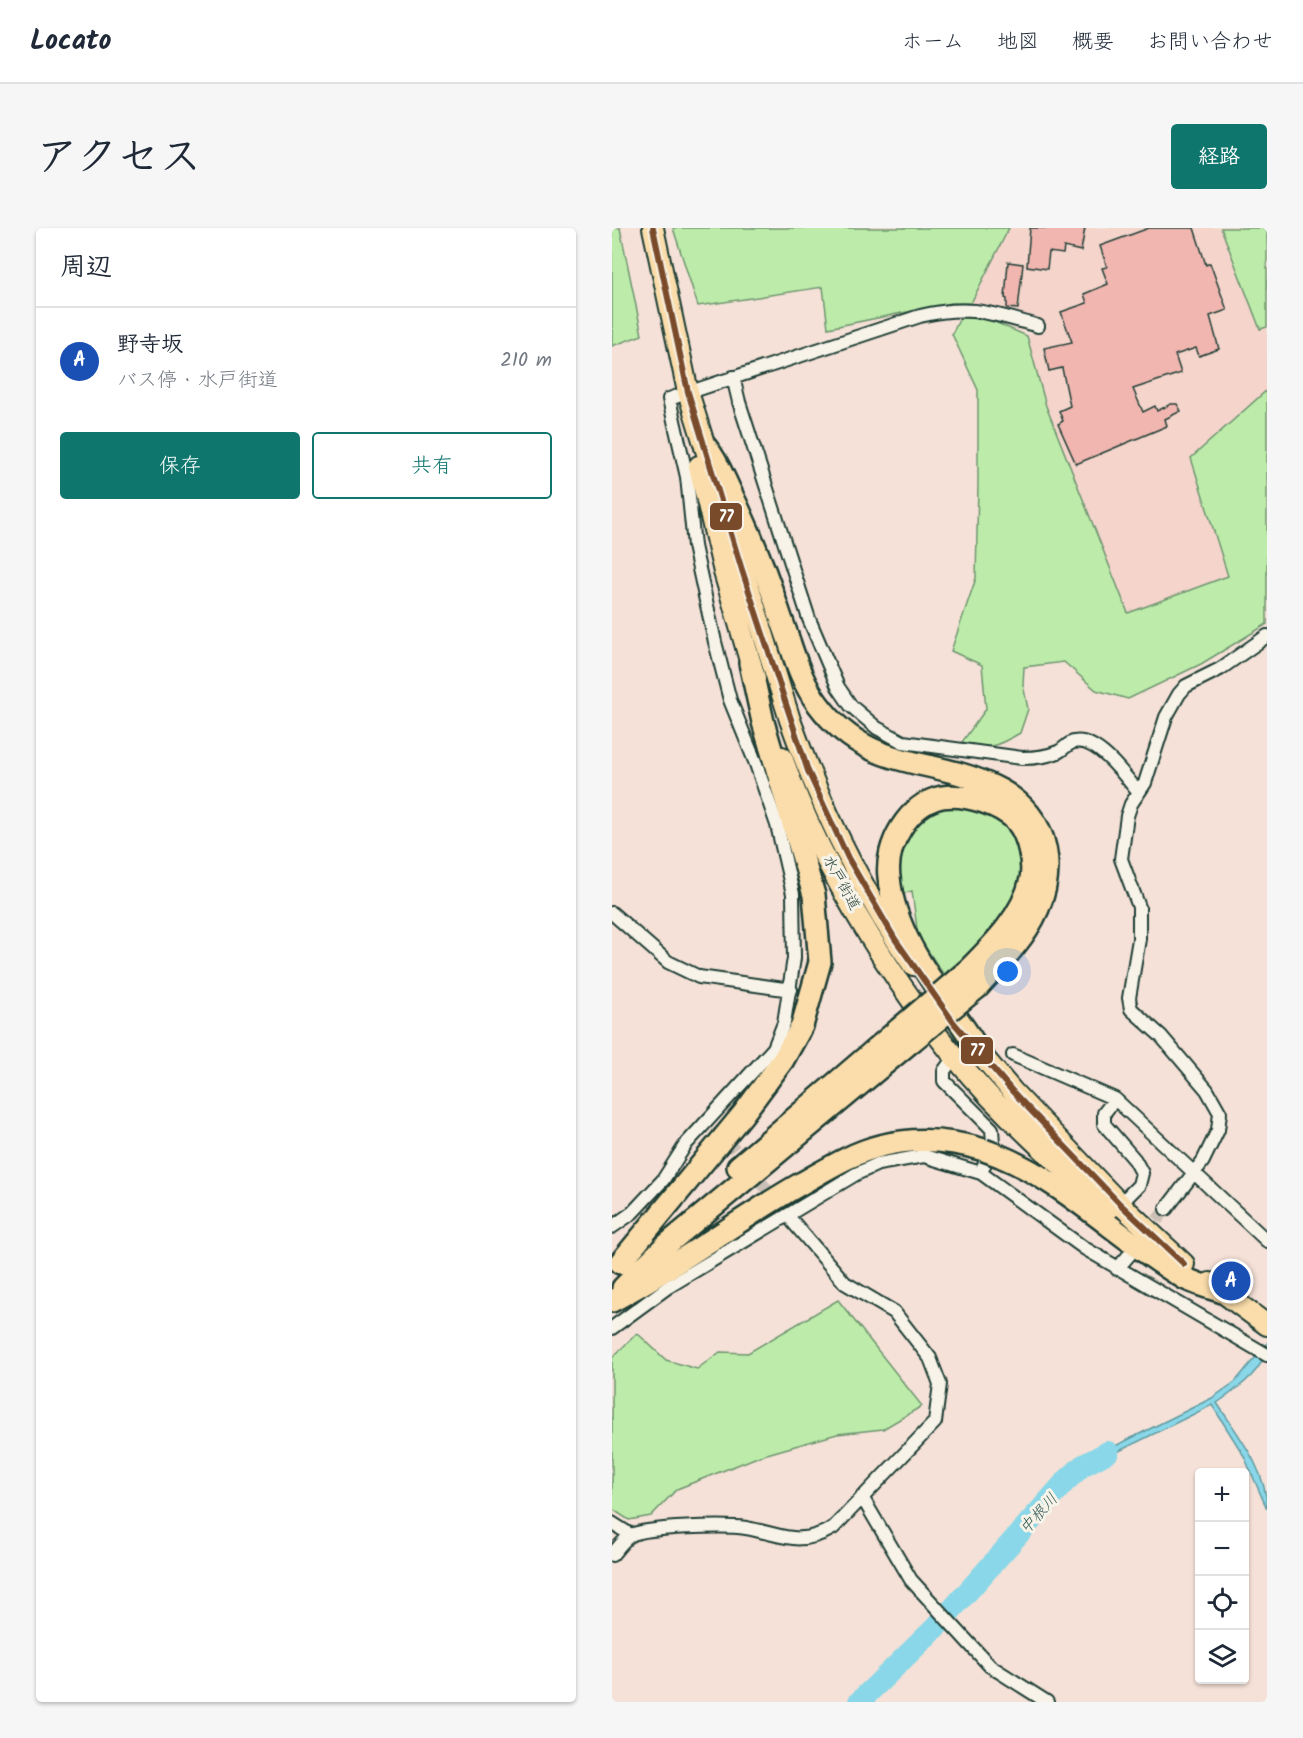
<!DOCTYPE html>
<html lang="ja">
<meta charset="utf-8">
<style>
body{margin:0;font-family:Kalam,"Klee One",sans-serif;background:#f6f6f7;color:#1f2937}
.controls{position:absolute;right:18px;bottom:18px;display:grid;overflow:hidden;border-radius:6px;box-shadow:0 2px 4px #0004}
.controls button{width:54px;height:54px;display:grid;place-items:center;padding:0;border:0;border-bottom:2px solid #e0e1e3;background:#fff;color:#1f2937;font:30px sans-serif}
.you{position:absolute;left:396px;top:744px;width:21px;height:21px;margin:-15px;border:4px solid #fff;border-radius:50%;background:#1a73e8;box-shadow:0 0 0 9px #1a73e833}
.badge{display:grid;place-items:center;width:39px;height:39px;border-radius:50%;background:#0f766e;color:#fff;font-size:20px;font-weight:700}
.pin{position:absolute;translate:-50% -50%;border:3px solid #fff;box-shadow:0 2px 6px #0006}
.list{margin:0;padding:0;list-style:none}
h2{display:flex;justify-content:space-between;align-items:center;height:78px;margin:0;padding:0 24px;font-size:26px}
h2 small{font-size:20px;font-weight:400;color:#747a83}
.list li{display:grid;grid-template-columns:39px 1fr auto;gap:18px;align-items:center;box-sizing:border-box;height:108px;padding:0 24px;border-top:2px solid #e0e1e3}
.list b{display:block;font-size:22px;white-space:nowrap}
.list p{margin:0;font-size:20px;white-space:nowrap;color:#747a83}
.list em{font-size:20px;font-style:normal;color:#747a83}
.actions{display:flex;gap:12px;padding:18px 24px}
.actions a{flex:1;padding:14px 0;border:2px solid #0f766e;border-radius:6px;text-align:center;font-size:21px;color:#0f766e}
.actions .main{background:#0f766e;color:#fff}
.icon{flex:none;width:33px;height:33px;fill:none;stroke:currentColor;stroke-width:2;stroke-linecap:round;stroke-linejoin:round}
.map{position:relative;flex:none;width:655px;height:1474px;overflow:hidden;border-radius:6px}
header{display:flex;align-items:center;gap:36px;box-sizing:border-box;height:84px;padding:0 30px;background:#fff;border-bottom:2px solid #e0e1e3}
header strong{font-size:28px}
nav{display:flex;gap:33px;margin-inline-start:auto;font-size:21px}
.intro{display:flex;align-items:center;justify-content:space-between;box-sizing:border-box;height:144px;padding:0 36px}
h1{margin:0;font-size:42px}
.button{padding:15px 27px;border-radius:6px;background:#0f766e;color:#fff;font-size:21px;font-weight:700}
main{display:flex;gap:36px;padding:0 36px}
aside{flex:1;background:#fff;border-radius:6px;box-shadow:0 2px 4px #0004}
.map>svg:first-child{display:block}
</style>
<header>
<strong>Locato</strong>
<nav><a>ホーム</a><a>地図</a><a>概要</a><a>お問い合わせ</a></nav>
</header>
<div class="intro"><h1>アクセス</h1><a class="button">経路</a></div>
<main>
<aside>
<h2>周辺<small></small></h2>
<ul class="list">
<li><span class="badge" style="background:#1a4fb4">A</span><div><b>野寺坂</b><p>バス停 · 水戸街道</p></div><em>210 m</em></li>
</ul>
<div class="actions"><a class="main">保存</a><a>共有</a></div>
</aside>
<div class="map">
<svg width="655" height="1474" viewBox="0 0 655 1474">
<rect width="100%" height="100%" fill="#f5e1d7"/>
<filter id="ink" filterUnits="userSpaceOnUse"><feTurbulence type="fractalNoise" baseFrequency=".0167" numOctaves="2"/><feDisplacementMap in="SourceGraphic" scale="12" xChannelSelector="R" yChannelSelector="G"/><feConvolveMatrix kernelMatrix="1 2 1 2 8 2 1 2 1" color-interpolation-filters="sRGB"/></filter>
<g filter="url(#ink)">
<path fill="#f4d4cb" d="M397 0H609L648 101 655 99V162L579 230 616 348 516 386 434 178 415 108 425 103 428 91 359 75Z"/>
<path fill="#bdecaa" stroke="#6e946f" stroke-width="1.5" d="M0 0H8L30 107 0 118Z
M61 0H397L359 75H339L216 100 211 59 86 78Z
M609 0H655V99L648 101Z
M348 90 376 91 415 108 434 178 516 385 616 348 579 230 655 162V396L589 436 516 471 484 462 452 434 412 439 411 457 416 481 408 505C384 519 377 522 350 514L374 481 370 437 339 423 364 350 366 258V162L340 106Z
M334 577C345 578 361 576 371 581 412 603 425 648 397 687 380 710 354 730 334 750L306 708 300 663 286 667C281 628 294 590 334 577Z
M226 1072 310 1178 271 1201 225 1206 148 1228 65 1261 39 1288 17 1292 0 1281V1130L25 1105 54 1132 85 1141 108 1124 136 1125Z"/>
<path fill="#89d7e8" stroke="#5f99a0" stroke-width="1.5" d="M655 1115C655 1141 625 1161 605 1175 626 1207 655 1242 655 1281L632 1228 600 1177 471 1241 469 1235 600 1170 623 1154Z"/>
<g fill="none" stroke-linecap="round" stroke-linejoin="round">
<path stroke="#89d7e8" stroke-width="22" d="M247 1474 327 1396 453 1254 470 1238 496 1224"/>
</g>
<path fill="#f1b6b0" stroke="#1f3d34" stroke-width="1.5" d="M418 0H473L469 23 452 19 451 26 437 24 435 41 415 38Z
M537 0H582L594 37 598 35 615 82 598 88 607 121 587 128 584 120 563 127 569 145 521 161 531 184 543 178 545 183 559 176H565L569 183 553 191 555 198 464 236 446 196 451 193 447 183 458 178 450 140 437 143 432 120 460 114 449 84 475 75 472 66 496 56 490 40 495 39 488 18Z
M396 34 411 36 406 81 395 80V71L393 70Z"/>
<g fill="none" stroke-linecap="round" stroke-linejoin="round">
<path stroke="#cac0b6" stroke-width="12" stroke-dasharray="12 6" stroke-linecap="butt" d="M104 898 181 994
M534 1006 554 981"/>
<defs>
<path id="minor" d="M121 149 127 174 197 391 226 459 239 478 265 500 291 514 410 530C422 530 434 529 446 524 452 521 456 515 462 514 485 509 514 549 526 564
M0 685 56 734 87 749 179 762
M401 827 503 871 655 1013
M343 828 332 843V853L380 901 381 915 369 945
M503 871 492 885V896L523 932 530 945 527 957 508 976
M554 981 591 933 606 902 608 885 595 862 549 808 519 781 517 770 527 711V679L509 631 515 588 519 576 533 555 554 489 567 466 574 458 608 441 655 408
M0 999 20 985 51 952 74 916 162 820 172 795 182 730 181 666 165 597 144 536 118 472 103 414 82 318 75 249 57 171 308 88C357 76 379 85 426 98
M505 1041 518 1026
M0 1100 56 1059 244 946 266 936 312 928 369 945 472 1020 655 1127
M250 1269 299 1352 378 1438 435 1474
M0 1295 19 1307
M0 1327C5 1321 12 1311 19 1307 35 1299 114 1297 134 1300 169 1306 186 1320 221 1300L323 1194 328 1156 318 1130 282 1084 233 1055 181 994"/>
<path id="trunk" d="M41 0 76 164 178 492C209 579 248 661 301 737
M87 238 112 344 143 450
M170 529C209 642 296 782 378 869 415 908 457 946 498 980
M362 818 401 864 508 976 572 1036
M598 1055 655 1097"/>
<path id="motorway" d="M94 219C106 233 112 251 120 267 140 308 156 350 170 393 180 420 188 453 206 476 257 545 318 527 382 559 441 587 449 649 415 701 402 722 383 740 366 759
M355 743C381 717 411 688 419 651 422 635 416 607 405 594 390 577 353 565 330 569 296 576 273 617 277 649 283 716 337 773 371 829
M388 928C456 956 509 1013 572 1050 584 1056 598 1060 611 1064
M126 939 287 801
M8 1035 131 886 171 832 190 798 208 734 202 667 151 494 138 435
M11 1060 53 1018 300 813
M0 1073C66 1038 125 992 190 955 215 941 240 925 268 918 303 909 339 912 372 922"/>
</defs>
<use href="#minor" stroke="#1f3d34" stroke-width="16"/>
<use href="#trunk" stroke="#1f3d34" stroke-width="24"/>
<use href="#motorway" stroke="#1f3d34" stroke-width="26"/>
<use href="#minor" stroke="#f7f3e8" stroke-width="12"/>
<use href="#trunk" stroke="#fbddab" stroke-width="20"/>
<use href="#motorway" stroke="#fbddab" stroke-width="21"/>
<defs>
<path id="motorway-bridge" d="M287 801 355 743
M300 813 366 759
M372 922 388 928"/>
</defs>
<use href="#motorway-bridge" stroke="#1f3d34" stroke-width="26" stroke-linecap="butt"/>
<use href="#motorway-bridge" stroke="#fbddab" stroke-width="21"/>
<defs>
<path id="bus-1" d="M41 0 76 164 130 342 196 543 236 630 283 711 342 795 401 864 508 976 572 1036"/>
</defs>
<use href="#bus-1" stroke="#f7f3e8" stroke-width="10"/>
<use href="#bus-1" stroke="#7a4b2a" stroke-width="6"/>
</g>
</g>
<g text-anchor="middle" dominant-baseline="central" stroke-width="6" stroke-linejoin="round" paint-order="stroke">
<g font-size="15" fill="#1f3d34" stroke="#f7f3e8">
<text transform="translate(229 655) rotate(61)">水戸街道</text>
</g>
<g font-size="16" font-style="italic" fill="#345c58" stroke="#f7f3e8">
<text transform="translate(427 1286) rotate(-48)">中根川</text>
</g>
</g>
<g stroke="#f7f3e8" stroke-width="2">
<rect x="97" y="274" width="34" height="29" rx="6" fill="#7a4b2a"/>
<rect x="348" y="808" width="34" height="29" rx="6" fill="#7a4b2a"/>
</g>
<g font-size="16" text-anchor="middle" font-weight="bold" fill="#fff">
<text x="114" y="294">77</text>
<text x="365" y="828">77</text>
</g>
</svg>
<div class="controls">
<button>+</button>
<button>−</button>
<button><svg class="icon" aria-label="locate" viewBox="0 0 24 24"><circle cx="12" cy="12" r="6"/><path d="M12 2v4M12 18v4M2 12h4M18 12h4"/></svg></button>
<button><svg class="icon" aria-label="layers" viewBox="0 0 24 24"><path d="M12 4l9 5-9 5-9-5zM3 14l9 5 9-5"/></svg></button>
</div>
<div class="you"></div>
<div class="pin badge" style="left:619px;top:1053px;background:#1a4fb4">A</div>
</div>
</main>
